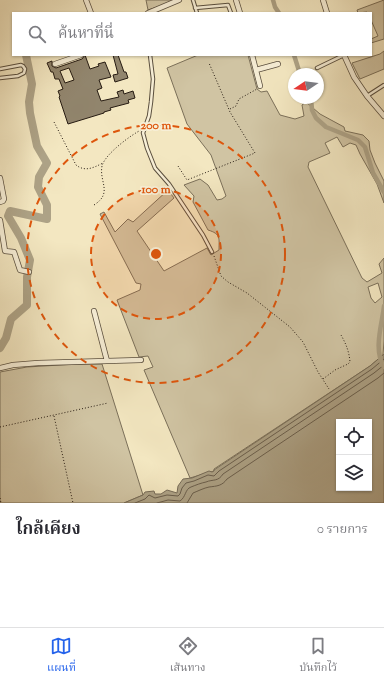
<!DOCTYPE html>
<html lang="th">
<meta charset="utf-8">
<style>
body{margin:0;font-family:"Sorts Mill Goudy","Noto Serif Thai",serif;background:#f2f2f3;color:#2b2b33}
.controls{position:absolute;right:12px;bottom:12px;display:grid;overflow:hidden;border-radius:0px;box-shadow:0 1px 3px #0004}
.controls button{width:36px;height:36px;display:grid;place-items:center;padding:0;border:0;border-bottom:1px solid #e1e1e2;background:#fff;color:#2b2b33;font:20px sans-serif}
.compass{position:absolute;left:288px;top:68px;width:36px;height:36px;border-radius:50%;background:#fff;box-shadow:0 1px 3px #0004;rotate:257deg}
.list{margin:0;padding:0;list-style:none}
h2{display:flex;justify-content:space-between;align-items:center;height:52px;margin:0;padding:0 16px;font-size:17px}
h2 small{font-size:13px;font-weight:400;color:#7c7c81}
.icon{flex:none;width:22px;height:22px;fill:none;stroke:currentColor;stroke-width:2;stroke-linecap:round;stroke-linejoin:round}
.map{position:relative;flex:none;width:384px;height:503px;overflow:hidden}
.search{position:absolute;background:#fff;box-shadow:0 1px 3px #0004;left:12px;right:12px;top:12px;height:44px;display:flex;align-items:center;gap:10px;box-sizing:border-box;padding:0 14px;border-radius:0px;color:#7c7c81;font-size:15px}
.sheet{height:124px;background:#fff}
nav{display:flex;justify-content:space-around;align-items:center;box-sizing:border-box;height:56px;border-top:1px solid #e1e1e2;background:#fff;font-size:11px;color:#7c7c81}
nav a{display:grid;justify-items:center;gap:2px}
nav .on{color:#2563eb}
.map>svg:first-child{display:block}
</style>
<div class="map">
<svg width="384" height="503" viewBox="0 0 384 503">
<rect width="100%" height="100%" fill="#f3e7c1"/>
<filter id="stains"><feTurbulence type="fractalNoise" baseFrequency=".005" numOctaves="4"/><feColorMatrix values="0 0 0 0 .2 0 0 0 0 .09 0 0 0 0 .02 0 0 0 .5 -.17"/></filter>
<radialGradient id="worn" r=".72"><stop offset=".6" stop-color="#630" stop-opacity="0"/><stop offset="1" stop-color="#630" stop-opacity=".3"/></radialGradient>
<path fill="#d0c4a3" stroke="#7b705a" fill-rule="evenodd" d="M146 0H178L148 10Z
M384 0V39L371 43V39L378 36 371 20V13H368L367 12 358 13 357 10Z
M384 51V69L360 79 352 63 380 54Z
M198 55H248L257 89 261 92 267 91 280 115 295 119 304 116 302 105 306 102 320 114 344 127 345 131 363 135 369 141 370 150 375 163 384 181V203L377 184 360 154 356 145 350 143 343 147 337 137 325 143 330 153 309 162 308 167 362 278 367 282 382 273 379 264 384 258V341L383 355 370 366 214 469V471L190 478 144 370 153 367 148 356 139 357 117 300 140 290 141 284 136 283 100 214 104 212 115 232 128 219 133 222 168 190 174 198 137 231 164 271 207 248 211 255 219 250C219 238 221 234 208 230L193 202 194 196 184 185 200 179 208 185 217 200 222 199 226 196 211 155 187 124 167 68ZM378 283 382 297 375 303 371 298 368 287Z
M77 364H102L143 495 124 503H0V372L27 367Z"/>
<path fill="#ada286" stroke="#776c58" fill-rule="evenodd" d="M384 354V503H124L143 495 145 492 154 491 155 494H161L167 490 177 493 178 486 183 479 192 478 209 471 212 472 214 471V470L370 366ZM339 422H369V488H339Z"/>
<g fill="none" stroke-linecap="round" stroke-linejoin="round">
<path stroke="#6a5e4c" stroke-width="1" d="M135 503 145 499 149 495 155 498 167 495 178 496 180 494 182 488 186 483 194 481 208 475 214 476 219 471 372 369 384 359
M157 503 168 500 180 501C186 497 185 489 191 487 196 485 201 483 206 482 213 479 218 482 223 474L374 373 384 365
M187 503 193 493C198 491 204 488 209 487 217 486 222 486 227 479L378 378 384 373"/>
<path stroke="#ada286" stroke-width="4.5" d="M273 0 275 7 279 13
M294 55 300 74
M311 98 312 110 316 118 326 127 358 140 365 147 373 173 384 192
M384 306C382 325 373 349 384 367"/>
<path stroke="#ada286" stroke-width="8" d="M0 348 6 338 11 319 27 305V277L30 260 21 238 8 216 10 211 47 219V205L38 187 39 177 47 163 37 146 30 113 29 102 32 84 26 55"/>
</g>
<path fill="#91856d" stroke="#261b12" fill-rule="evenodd" d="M85 55 90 69 99 66 98 64 105 62 111 77 99 80 102 88 97 90 101 101 119 97 117 92 123 90 124 94 133 91 135 98 128 100 129 103 110 108 111 110 104 112V113L68 124 59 97 60 96 58 91 63 89 59 79H55L53 72H51L47 63 52 61V66L56 68 82 59ZM69 68 74 80 65 83 60 71Z
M113 55H118L124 72H126L128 78 115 82 113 75 118 74Z"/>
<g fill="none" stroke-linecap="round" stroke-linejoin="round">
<defs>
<path id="service" d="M193 0 197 13
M195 8 228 5 231 13
M150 55 153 79 151 102 149 116 143 133 147 148 155 168 169 184 203 235 212 252
M317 68 344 55
M0 69 21 65 23 66 25 69 24 73 18 76 0 78
M367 96 384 85"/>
<path id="minor" d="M86 0 91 13
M236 0 240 13
M323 0 327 13
M148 13 179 0
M252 55 260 86
M344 55 354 77 367 96 384 116
M55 64 81 55
M256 70 278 64
M0 178 4 199 3 201 0 202
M0 220 5 251 14 252 20 270 29 272
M94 311 107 361
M0 368 13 365 38 363 141 360"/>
</defs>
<use href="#service" stroke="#594e3e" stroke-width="4.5"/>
<use href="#minor" stroke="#594e3e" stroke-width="6"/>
<path stroke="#261b12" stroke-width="1" stroke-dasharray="1 2" stroke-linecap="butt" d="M230 109 236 106 239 99 257 89
M54 122 76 165C85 172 93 168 103 163
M178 166 187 180 255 153 230 112 209 63
M94 205C113 193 99 182 102 166 105 154 131 135 141 130
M214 256 221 276 228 282 247 293 290 327 303 342 318 372 329 389
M323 379 335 370 348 364 350 362C349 351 346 344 341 335
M54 416 73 503
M0 427 108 403
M0 498 1 503"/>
<use href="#service" stroke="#f7efd7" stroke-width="2.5"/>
<use href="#minor" stroke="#f7efd7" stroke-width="4.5"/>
</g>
<circle cx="156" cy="254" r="65" fill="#de560c" fill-opacity=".12"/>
<g fill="none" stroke="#de560c" stroke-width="2" stroke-dasharray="7 5">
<circle cx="156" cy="254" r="65"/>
<circle cx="156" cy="254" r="129"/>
</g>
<circle cx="156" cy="254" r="6" fill="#de560c" stroke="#f7efd7" stroke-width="2"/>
<g font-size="12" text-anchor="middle" font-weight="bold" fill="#de560c" stroke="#f7efd7" stroke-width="3.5" stroke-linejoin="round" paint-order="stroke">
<text x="156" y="129">200 m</text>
<text x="156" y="193">100 m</text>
</g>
<rect width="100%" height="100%" filter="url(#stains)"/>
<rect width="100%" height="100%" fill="url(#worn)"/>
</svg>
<div class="controls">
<button><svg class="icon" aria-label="locate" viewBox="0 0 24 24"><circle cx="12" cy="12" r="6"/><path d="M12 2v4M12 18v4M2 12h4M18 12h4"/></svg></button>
<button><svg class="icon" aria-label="layers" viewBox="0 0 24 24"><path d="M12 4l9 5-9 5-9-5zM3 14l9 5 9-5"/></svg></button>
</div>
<svg class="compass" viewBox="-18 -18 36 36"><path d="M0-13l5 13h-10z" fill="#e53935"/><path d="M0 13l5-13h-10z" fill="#7c7c81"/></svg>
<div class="search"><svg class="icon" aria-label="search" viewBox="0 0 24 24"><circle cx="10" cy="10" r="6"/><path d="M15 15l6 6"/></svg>ค้นหาที่นี่</div>
</div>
<section class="sheet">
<h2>ใกล้เคียง<small>0 รายการ</small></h2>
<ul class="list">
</ul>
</section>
<nav>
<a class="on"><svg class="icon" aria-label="map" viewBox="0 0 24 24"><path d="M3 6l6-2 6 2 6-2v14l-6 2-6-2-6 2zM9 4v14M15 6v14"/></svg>แผนที่</a>
<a><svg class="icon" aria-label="directions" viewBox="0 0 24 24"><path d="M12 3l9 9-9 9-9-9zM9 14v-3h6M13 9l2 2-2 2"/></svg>เส้นทาง</a>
<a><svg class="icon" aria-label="saved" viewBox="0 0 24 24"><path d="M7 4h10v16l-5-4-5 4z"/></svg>บันทึกไว้</a>
</nav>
